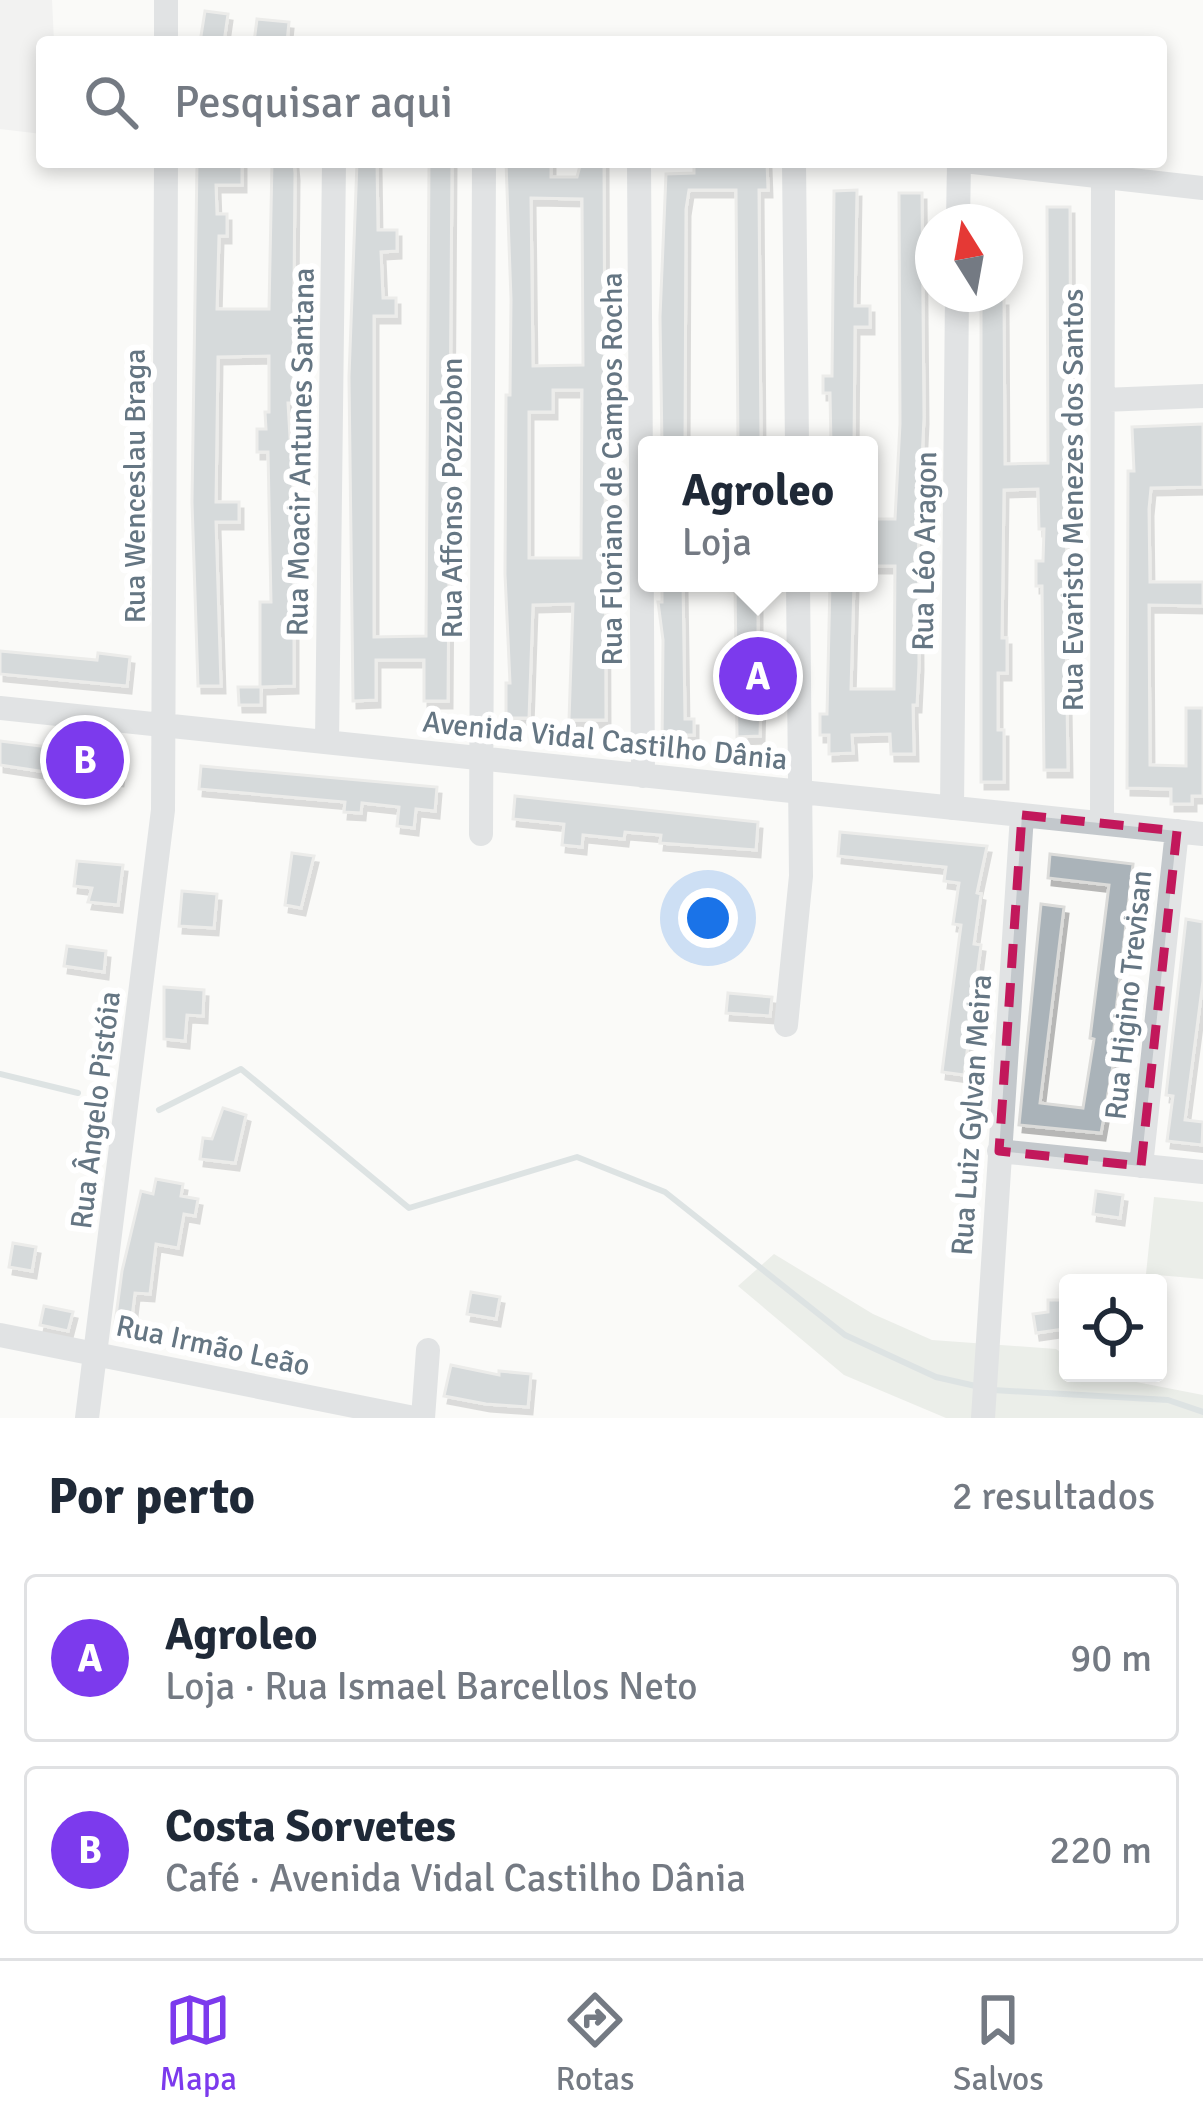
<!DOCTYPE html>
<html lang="pt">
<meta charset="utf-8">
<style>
body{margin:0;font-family:Signika,sans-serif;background:#f2f2f3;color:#1f2937}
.controls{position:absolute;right:36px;bottom:36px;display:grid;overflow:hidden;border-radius:12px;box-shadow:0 6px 18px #0003}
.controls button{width:108px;height:108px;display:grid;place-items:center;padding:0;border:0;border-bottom:3px solid #e0e1e3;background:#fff;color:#1f2937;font:60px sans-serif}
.compass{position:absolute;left:915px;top:204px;width:108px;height:108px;border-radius:50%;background:#fff;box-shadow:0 6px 18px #0003;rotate:349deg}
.you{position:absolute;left:708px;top:918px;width:42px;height:42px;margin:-30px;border:9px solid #fff;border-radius:50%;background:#1a73e8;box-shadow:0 0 0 18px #1a73e833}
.badge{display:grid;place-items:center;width:78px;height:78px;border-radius:50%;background:#7c3aed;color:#fff;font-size:39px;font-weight:700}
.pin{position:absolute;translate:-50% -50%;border:6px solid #fff;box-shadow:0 3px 12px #0006}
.popup{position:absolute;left:638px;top:436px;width:240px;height:156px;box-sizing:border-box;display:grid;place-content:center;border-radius:12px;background:#fff;filter:drop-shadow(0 3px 9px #0005);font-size:39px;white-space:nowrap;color:#747a83}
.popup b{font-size:45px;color:#1f2937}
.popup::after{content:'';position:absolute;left:50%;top:100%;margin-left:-24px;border:24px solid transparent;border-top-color:#fff}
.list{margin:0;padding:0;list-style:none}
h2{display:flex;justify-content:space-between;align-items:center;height:156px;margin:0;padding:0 48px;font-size:51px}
h2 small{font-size:39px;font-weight:400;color:#747a83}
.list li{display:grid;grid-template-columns:78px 1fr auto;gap:36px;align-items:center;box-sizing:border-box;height:168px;margin:0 24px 24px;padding:0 24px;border:3px solid #e0e1e3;border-radius:12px}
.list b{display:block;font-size:45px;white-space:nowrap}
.list p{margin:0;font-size:39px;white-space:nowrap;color:#747a83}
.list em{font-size:39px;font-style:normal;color:#747a83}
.icon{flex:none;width:66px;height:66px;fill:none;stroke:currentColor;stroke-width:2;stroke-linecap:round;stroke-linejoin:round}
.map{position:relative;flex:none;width:1203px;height:1418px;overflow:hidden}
.search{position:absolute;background:#fff;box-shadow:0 6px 18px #0003;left:36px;right:36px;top:36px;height:132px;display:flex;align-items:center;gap:30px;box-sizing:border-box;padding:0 42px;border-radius:12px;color:#747a83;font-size:45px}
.sheet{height:540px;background:#fff}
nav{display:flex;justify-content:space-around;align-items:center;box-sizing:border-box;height:168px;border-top:3px solid #e0e1e3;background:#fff;font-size:33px;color:#747a83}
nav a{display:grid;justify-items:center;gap:6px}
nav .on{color:#7c3aed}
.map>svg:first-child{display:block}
</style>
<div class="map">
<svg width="1203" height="1418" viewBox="0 0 1203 1418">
<defs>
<filter id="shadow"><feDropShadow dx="4" dy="7" stdDeviation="0" flood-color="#0004"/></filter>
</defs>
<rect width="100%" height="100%" fill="#fafaf8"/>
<path fill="#e8e9e9" d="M0 0H52L54 42H42V134L0 129Z"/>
<path fill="#dadfd7" d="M1154 1197 1203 1202V1279L1146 1274Z
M774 1254 873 1314 932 1340 1056 1349 1068 1357V1373H1090L1203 1395V1418H946L844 1375 738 1286Z"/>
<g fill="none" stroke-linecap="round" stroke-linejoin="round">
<path stroke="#bbc7cb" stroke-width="6" d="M0 1074 78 1093
M159 1110 241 1069 409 1208 577 1157 665 1192 845 1335 936 1377 980 1387
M993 1390 1168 1400 1203 1412"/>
</g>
<path fill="#aab3b9" stroke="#dcdcda" stroke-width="3" fill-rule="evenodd" filter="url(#shadow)" d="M205 11 228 14 224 42H200Z
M257 19 289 22 287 42H254Z
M197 162H242V185H216L217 214H227V236H219L217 309H269L272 162H294L295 173 293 403H288L294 504V686L261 687V705H239L238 687H260V602H271L268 452H257V429H266L265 412H269V356L218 357 216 502H239V522H216L221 686H198L192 502Z
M357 162H377L378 230H397V251L381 252 383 298H396V316H374V637L426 636 429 162H452L448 701H424V660H376V700L353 701 349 377Z
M506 162H551V177H577L581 162H604L606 720H569L573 604 533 605 529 718H506V683H510L505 574 506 395H510L511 299ZM531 198 582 199 583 365 533 366ZM553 390H582L581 558H529V412H553Z
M694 162H767L768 190H759L761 444H738L736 190H689L686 209 685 445H662L660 317 666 174 694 173Z
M857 190 855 306H870V327H855L854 445H831L830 393H823V376H832L834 191Z
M899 193H922L924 417 922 460H918L919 664 917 705H913L914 754H891L890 734 852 735 853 753 829 754V735H820V714H827L830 583H854L851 689H894L895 566H869V519H895L900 424Z
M1047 207H1070L1071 529H1066L1067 561H1075L1076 585H1069L1066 633 1068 770H1044L1042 586H1036V561H1043L1044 529H1039L1038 489 1004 490 1002 638H1007V673H998V730H1004V782H981V299H1004L1005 464 1048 463Z
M1203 424V487L1151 488 1149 509 1150 582H1203V606L1149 605 1150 765 1186 766V708H1203V796H1192V804H1171V789L1127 788 1128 471H1134L1132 427Z
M662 583H683L685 719H694V735H685L686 748H662L663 640 658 602H662Z
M735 583H758V650H762L760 736 737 737Z
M0 651 97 660 98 653 130 657 127 686 0 674Z
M0 741 122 756 119 779 64 774 63 779 45 777 46 772 0 765Z
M201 766 437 787 435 811 416 809 414 828 397 826 399 807 362 803 361 813 344 812 345 802 199 789Z
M515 796 758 822 756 850 660 843 661 835 625 832 624 839 583 835 582 847 562 845 564 824 513 819Z
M840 832 987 846 977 893 981 894 974 944 981 945 964 1075 942 1072 961 925 953 924 959 883 944 881 946 867 838 856Z
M292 853 314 856 301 908 285 905Z
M1050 854 1133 864 1111 1054H1115L1101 1133 1019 1125 1041 904 1064 907 1040 1103 1083 1108 1094 1039 1090 1038 1109 885 1048 878Z
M77 861 123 865 118 905 88 902 92 888 74 886Z
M182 891 217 894 214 928 179 926Z
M1186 919 1203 922V981L1185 1120 1203 1122 1202 1145 1167 1141 1173 1096 1166 1095Z
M67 946 106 951 104 972 64 966Z
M164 987 204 990 203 1016 187 1015 185 1041 164 1039Z
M728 993 772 997 770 1016 726 1013Z
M223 1108 246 1115 235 1163 200 1159 203 1138 212 1139Z
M156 1179 183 1184 181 1196 198 1199 195 1216 184 1214 178 1248 156 1244 150 1294 135 1293 130 1333 114 1331 122 1271 141 1191 153 1194Z
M1096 1191 1123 1195 1120 1218 1093 1214Z
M13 1243 36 1247 32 1271 9 1267Z
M471 1292 500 1297 496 1319 467 1314Z
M1048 1300H1064V1329L1036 1333 1033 1314 1048 1312Z
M44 1306 73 1312 68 1331 40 1325Z
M451 1365 499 1375V1371L531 1374 528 1407 486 1404 444 1396Z"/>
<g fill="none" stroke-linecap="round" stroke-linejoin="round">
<path stroke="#c3c8cc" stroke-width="24" d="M166 0V42
M639 162 643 776
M794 162 797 445
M973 162 1203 188
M958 222 959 162
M1103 400 1203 396
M0 708 1203 834
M327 742 334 162
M952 808 957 294
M1102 823 1103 176
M481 834 484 162
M786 1025 801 876 798 583
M999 1151 1203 1172
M1141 1166 1177 831
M0 1335 414 1418
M87 1418 163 810 166 162
M423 1418 428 1350
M983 1418 1022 815"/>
</g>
<path d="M0 0H1203V1418H0ZM1022 815 1177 831 1141 1166 999 1151Z" fill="#fafaf8" fill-opacity=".55" fill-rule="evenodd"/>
<path fill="none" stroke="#c2185b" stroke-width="9" stroke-dasharray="24 15" stroke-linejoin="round" d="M1022 815 1177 831 1141 1166 999 1151Z"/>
<g text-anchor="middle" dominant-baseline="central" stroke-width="12" stroke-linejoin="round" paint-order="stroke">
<g font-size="30" fill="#657683" stroke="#fff">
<text transform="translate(301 452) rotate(-89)">Rua Moacir Antunes Santana</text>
<text transform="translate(612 469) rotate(-90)">Rua Floriano de Campos Rocha</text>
<text transform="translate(135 486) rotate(-90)">Rua Wenceslau Braga</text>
<text transform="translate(452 498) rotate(-90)">Rua Affonso Pozzobon</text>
<text transform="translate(1073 500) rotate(-90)">Rua Evaristo Menezes dos Santos</text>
<text transform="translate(925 551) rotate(-89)">Rua Léo Aragon</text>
<text transform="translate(605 741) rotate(6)">Avenida Vidal Castilho Dânia</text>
<text transform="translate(1129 995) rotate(-84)">Rua Higino Trevisan</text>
<text transform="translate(96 1110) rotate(-83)">Rua Ângelo Pistóia</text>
<text transform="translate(972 1115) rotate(-86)">Rua Luiz Gylvan Meira</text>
<text transform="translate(213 1346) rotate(12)">Rua Irmão Leão</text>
</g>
</g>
</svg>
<div class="controls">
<button><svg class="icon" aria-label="locate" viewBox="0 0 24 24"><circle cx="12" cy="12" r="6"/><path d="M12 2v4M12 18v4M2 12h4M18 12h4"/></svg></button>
</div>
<svg class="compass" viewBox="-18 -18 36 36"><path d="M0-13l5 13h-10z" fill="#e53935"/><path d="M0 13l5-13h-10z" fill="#747a83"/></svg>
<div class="you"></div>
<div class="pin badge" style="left:758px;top:676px">A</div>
<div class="popup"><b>Agroleo</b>Loja</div>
<div class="pin badge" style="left:85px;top:760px">B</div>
<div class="search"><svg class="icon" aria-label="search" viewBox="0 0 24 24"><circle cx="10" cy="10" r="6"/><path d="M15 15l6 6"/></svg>Pesquisar aqui</div>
</div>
<section class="sheet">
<h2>Por perto<small>2 resultados</small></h2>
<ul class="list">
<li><span class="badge">A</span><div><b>Agroleo</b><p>Loja · Rua Ismael Barcellos Neto</p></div><em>90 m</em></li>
<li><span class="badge">B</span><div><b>Costa Sorvetes</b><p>Café · Avenida Vidal Castilho Dânia</p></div><em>220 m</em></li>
</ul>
</section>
<nav>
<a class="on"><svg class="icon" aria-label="map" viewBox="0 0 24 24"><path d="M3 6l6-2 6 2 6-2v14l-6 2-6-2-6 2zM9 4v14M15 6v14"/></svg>Mapa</a>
<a><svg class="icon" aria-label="directions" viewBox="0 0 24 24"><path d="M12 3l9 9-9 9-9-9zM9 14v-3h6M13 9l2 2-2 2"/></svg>Rotas</a>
<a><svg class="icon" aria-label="saved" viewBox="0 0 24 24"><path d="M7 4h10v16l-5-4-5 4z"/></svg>Salvos</a>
</nav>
